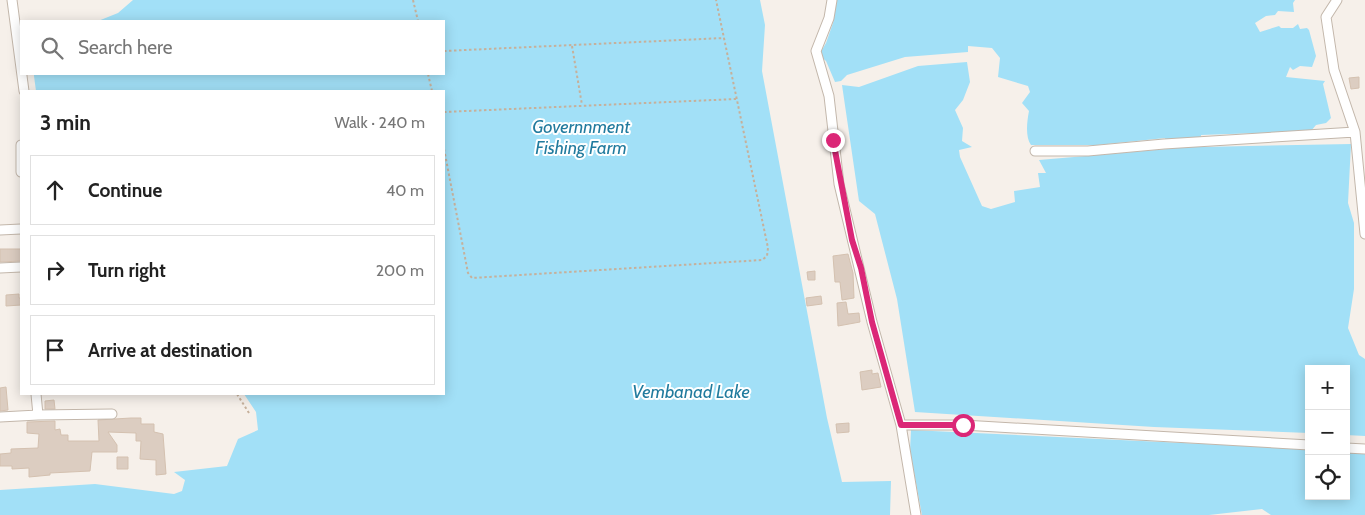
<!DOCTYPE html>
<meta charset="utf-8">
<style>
body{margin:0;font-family:Cabin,sans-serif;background:#f6f6f6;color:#222}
.controls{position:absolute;right:15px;bottom:15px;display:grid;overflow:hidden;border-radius:0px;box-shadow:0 2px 12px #0003}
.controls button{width:45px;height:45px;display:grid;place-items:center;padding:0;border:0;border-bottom:1px solid #e0e0e0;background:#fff;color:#222;font:25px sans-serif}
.stop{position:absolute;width:15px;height:15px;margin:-11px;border:4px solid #db2777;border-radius:50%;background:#fff}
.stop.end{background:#db2777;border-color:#fff;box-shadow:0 1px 5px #0008}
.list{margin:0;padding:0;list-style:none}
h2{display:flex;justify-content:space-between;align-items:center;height:65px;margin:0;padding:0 20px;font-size:21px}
h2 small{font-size:16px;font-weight:400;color:#767676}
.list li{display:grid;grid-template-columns:32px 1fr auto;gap:15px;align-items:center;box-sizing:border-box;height:70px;margin:0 10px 10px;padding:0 10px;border:1px solid #e0e0e0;border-radius:0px}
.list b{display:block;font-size:19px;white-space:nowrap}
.list em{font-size:16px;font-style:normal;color:#767676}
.icon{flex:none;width:28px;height:28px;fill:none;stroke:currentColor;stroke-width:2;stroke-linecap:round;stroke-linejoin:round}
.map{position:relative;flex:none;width:1365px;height:515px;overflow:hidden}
.search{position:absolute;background:#fff;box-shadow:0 2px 12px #0003;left:20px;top:20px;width:425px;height:55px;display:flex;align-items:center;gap:12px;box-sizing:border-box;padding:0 18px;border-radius:0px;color:#767676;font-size:19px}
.panel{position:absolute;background:#fff;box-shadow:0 2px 12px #0003;left:20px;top:90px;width:425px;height:305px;border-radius:0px}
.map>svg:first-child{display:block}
</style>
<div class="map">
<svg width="1365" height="515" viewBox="0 0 1365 515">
<rect width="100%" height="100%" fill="#f6f0ea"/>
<path fill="#a2e0f7" d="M133 0H760L765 25 762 71 827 418 842 482 891 481 890 515H0V490L95 484 174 494 182 491 185 480 174 472 227 466 238 439 258 430 256 412 244 394H444V91H36L34 76V74H444V21H98L118 13Z
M837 0H1295L1293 3 1294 12 1278 11 1275 15 1266 16 1255 23 1260 32 1279 26 1281 28H1293L1298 24 1300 29 1307 28 1309 30 1316 56 1312 67 1300 66 1293 70 1290 67 1286 77 1325 81 1323 84 1331 118 1326 123 1316 125 1311 131 1201 135V147L1351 144 1348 203 1354 223V289L1348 328 1359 355 1365 359V436L1346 435V369H1309V433L1154 427 915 412 897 299 875 214 859 201 842 85 859 87 918 66 967 62 970 82 963 100 955 110 963 128 962 141 972 147 959 150 960 157 982 206 991 209 1015 202 1014 191 1040 187 1038 173H1046L1039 160 1167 149 1165 138 1098 145H1031C1025 137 1027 121 1029 111L1022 103 1030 92 1028 86 998 77 1000 58 992 48 968 46V52L905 57 847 75 841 81 835 82 826 61 819 55 826 43 833 23Z
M911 430 1309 449V496H1346V451L1365 453V515H1271L1262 509 1209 515H922L910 451Z"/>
<path fill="#dccdc1" stroke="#d4c1b0" d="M1359 77V88L1351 89 1349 78Z
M0 249H21V261L0 262Z
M848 254 853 273 854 298 842 300 840 282H835L833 256Z
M815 271V280H808L807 272Z
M19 294V298H21V305L6 306V295Z
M821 296 822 304 807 306 806 298Z
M846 302 848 314 859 313 860 322 838 326 837 303Z
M872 370V374L878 373 881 387 862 390 860 372Z
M6 387 8 410 0 411V388Z
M54 400 55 409H45V401Z
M131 418H141V424H154V432L163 434 166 474 156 475V460L140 459 141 441H136V433L108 432 117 445V452H92L90 471 50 473V475L29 477V468L12 469V466H0V454L11 453V449L38 448 39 434 27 433V422L55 421V430L60 429 61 435H68V441H99L98 420Z
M849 423V432L837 433 836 424Z
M117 457H128V469H117Z"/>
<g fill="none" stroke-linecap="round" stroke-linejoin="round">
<defs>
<path id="minor" d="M12 0 24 91
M832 0 829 18 816 51 829 96 839 184 872 322 901 425 916 515
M1337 0 1326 17 1334 70 1355 132 1365 234
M21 145V172
M1035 151H1088L1164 144 1355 132
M0 230 21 229
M0 268 21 267
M38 415 112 414
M0 417 38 415 36 394
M901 425H963L1309 445
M1346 448 1365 449"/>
</defs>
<use href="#minor" stroke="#c3b7ab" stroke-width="11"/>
<path stroke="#c6b09b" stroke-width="2" stroke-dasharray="2.5 2.5" stroke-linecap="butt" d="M413 0 418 21
M572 46 582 105
M444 51 724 38
M428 74 432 91
M444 112 736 99
M444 149 468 273 472 278 762 260 767 256 768 248 716 0
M237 394 249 413"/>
<use href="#minor" stroke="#fff" stroke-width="9"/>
</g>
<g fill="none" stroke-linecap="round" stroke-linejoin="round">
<path stroke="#db2777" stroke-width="6" d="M833 140 852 240 861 268 872 322 901 425H963"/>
</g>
<g text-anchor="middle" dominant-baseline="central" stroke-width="4" stroke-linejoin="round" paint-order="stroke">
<g font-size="18" font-style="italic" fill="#217b9e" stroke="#fff">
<text x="581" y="127">Governnment<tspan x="581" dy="21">Fishing Farm</tspan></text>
<text x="691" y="392">Vembanad Lake</text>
</g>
</g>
</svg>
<div class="controls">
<button>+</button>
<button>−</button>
<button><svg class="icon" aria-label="locate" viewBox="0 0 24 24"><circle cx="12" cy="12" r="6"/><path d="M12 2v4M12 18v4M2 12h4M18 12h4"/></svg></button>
</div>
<div class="stop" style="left:963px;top:425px"></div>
<div class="stop end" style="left:833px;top:140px"></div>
<div class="search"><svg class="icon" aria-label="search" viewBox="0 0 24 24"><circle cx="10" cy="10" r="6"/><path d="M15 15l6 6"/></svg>Search here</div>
<section class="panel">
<h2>3 min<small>Walk · 240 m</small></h2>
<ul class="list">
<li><svg class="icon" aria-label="ahead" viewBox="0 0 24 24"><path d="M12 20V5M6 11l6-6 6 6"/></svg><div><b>Continue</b></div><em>40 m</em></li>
<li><svg class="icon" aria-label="right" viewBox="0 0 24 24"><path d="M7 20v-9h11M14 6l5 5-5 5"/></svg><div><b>Turn right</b></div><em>200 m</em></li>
<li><svg class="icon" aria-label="arrive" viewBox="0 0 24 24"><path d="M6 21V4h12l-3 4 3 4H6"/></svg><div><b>Arrive at destination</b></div></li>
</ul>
</section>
</div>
